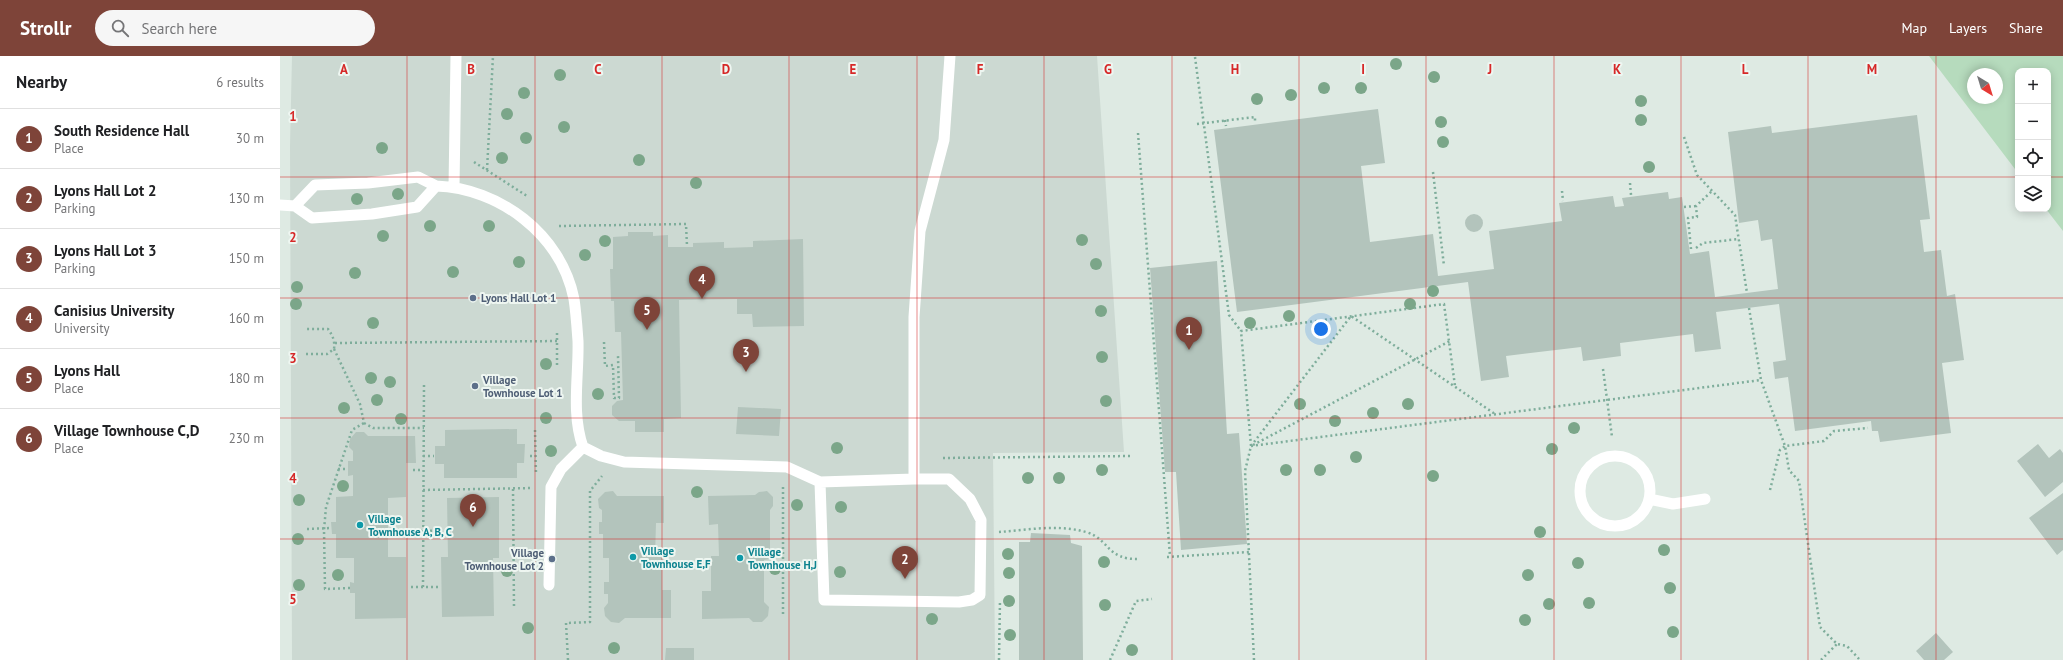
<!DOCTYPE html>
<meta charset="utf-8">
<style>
body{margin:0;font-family:"PT Sans",sans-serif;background:#f6f6f6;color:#202124}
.controls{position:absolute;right:12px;top:12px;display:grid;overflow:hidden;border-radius:8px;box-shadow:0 2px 10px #0003}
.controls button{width:36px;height:36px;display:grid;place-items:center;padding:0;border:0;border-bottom:1px solid #e0e0e0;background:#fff;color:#202124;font:20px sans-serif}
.compass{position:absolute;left:1687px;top:12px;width:36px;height:36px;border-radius:50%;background:#fff;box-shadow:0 2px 10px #0003;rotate:142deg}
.you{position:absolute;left:1041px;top:273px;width:14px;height:14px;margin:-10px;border:3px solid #fff;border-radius:50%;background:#1a73e8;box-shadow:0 0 0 6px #1a73e833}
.badge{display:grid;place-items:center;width:26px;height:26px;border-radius:50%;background:#7e4439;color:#fff;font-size:13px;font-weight:700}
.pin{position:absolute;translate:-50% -33px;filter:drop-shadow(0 1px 2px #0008)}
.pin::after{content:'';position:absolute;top:21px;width:14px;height:12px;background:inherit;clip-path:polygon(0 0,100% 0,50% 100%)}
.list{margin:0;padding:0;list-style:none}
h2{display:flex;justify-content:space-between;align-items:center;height:52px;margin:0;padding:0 16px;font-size:17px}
h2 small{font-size:13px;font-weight:400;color:#757577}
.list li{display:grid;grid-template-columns:26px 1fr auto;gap:12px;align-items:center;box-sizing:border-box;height:60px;padding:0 16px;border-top:1px solid #e0e0e0}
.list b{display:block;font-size:15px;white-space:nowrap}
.list p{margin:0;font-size:13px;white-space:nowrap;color:#757577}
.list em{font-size:13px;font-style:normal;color:#757577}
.icon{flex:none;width:22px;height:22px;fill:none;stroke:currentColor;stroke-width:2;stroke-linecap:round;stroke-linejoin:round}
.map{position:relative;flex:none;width:1783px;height:604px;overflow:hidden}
header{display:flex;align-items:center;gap:24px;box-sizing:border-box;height:56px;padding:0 20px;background:#7e4439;color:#fff}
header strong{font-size:19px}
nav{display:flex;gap:22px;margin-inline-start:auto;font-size:14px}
.search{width:280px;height:36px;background:#f6f6f6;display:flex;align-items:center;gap:10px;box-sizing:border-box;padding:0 14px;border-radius:22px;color:#757577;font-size:15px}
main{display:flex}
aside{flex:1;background:#fff}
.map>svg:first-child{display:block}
</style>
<header>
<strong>Strollr</strong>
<div class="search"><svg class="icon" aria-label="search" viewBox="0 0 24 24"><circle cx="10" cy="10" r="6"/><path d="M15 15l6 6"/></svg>Search here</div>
<nav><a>Map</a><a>Layers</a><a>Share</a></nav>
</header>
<main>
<aside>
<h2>Nearby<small>6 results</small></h2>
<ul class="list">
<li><span class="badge">1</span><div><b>South Residence Hall</b><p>Place</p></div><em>30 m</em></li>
<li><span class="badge">2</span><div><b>Lyons Hall Lot 2</b><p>Parking</p></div><em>130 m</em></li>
<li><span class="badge">3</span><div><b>Lyons Hall Lot 3</b><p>Parking</p></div><em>150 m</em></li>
<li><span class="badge">4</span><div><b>Canisius University</b><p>University</p></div><em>160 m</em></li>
<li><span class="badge">5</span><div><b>Lyons Hall</b><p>Place</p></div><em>180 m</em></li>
<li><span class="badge">6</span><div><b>Village Townhouse C,D</b><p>Place</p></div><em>230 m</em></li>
</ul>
</aside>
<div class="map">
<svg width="1783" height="604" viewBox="0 0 1783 604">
<rect width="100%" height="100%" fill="#deeae3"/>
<path fill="#ccd9d2" d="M12 0H817L844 396 713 397 715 604H12L10 90Z"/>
<path fill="#b6dbbd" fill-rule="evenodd" d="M1649 0H1783V175L1766 153H1768V15H1738V117ZM1693 18H1717V42H1693Z"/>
<path fill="#b3c4bc" d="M1098 53 1105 107 1081 110 1090 186 1153 178 1158 220 1214 213 1209 175 1282 165 1279 147 1333 140 1335 151 1344 150 1342 142 1388 136 1389 143 1402 141 1410 198 1429 195 1435 241 1498 233 1492 183 1481 185 1478 164 1459 167 1448 76 1491 70 1492 77 1637 59 1650 163 1640 164 1644 196 1661 194 1667 240 1675 238 1684 304 1662 307 1671 377 1600 386 1598 375H1592L1591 365 1515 375 1508 321 1495 323 1493 306 1506 304 1499 248 1436 256 1441 293 1415 296 1413 278 1340 287 1341 300 1303 305 1301 291 1226 300 1229 321 1201 325 1188 226 957 256 934 74Z
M1185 167a9 9 0 1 1 18 0a9 9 0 1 1-18 0Z
M348 176H373V180L388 179V191H413V187L444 186V192L473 191V185L523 183 524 270 473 271 472 258H457V243L399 244 401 362 384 363V376H355V365H339L332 359V350L337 345 343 344 341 276H335L334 245H331L330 213H333V181L348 180Z
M937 205 947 378 959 377 967 488 901 494 896 416H885L870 212Z
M458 351 501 353 499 380 456 378Z
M237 373V388H245L244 407H237V422H164V408H155V390H165V374Z
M76 376H84L88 380H135L136 407H126V441L108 442V501H126V562L75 563V537H70V526L74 527V502H56V478H52L51 466H56V441L73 440V419L68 420V405H73V395L69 391 70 383Z
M1758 388 1769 402 1780 393 1783 397V426L1765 441 1737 405Z
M333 435 337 440H384V467H376L375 500H382V534H391V562H345L339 567 331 566 325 560 324 552 328 547V538H324V526H329V502H323V478H319V466H322V454L319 452 318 443 325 436Z
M487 435 493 441V450L490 454V503L484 504V546L489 551 488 560 482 566H473L469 562 422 563V535H431V500H439L438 468 429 469 428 440 475 439 479 436Z
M1783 437V494L1777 499 1749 462Z
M219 441V502H213L214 560 162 561 161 501H168L167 442Z
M751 477 790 479 791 487 802 490 803 604H739V486H750Z
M1656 577 1673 596 1664 604H1644L1636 595Z
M386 592H414V604H385Z"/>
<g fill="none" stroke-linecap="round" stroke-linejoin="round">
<path stroke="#7ead9b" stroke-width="2.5" stroke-dasharray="2 3" stroke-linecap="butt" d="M915 1 949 259 961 275
M945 64 946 70
M917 68 975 61V66
M858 77 890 500
M1404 81 1417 119 1455 159 1467 237
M194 106 247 140
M207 114 213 0
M1153 116 1164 210
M1350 127 1351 139
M1282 135 1283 145
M1404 151 1416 150
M279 170 406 168 407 190
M1416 192 1423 187 1459 183
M1411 193 1408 162 1417 161 1416 150 1432 135
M1469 252 1481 324 1505 390 1509 414 1519 425 1540 571 1557 588 1567 590 1579 603
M277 277V310
M324 286 325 310 333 309 334 342H339L338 300
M55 287 280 285
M54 293 80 348 84 367
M26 298H47L54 293C55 285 53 280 48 273H26
M1323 313 1332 381
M84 367 93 372H144
M255 374 256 418
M973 389 1170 285
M971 390 1481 324
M971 390 1071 260 1215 358
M143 400H154
M250 400H256
M663 402 851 400
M58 413H68
M133 414H143
M233 433 234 552
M143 434 253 432
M1490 434 1500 394 1505 390 1544 385 1554 375 1588 372
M27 473 52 472
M115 474 162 475
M719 476C747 474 778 468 806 476 830 483 826 504 859 503
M887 501 969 496
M131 531H158
M143 531 144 329
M70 532 45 533 44 474 46 451 72 374 84 367
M503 558V430
M288 604 286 567 310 566V435L322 420
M719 604 720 544
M830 604 856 545 872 543
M974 604 965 415 971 390 961 275 1164 248 1175 330
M1541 604 1557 588"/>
<path stroke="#fff" stroke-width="11" d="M156 130C219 132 281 178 294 243 296 256 297 271 298 285 299 320 291 357 303 391L321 400 344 406 507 411 540 426 544 544 679 546 692 544 700 539 701 464 690 443 669 423H634
M174 131 176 0
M0 149 15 150 32 162 92 158 137 151 156 130 138 121 88 127 35 129 15 150
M1300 435a35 35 0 1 1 70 0a35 35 0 1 1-70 0Z
M540 426 634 423V261L640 175 664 84 670 0
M1369 443 1393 448 1425 443
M269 529 271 431 281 413 303 391"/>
</g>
<g fill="#7ba689">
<circle cx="1116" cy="8" r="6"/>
<circle cx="280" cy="19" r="6"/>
<circle cx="1154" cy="21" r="6"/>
<circle cx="1044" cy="32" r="6"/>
<circle cx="1081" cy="32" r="6"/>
<circle cx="244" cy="37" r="6"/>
<circle cx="1011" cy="39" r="6"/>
<circle cx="977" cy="43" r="6"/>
<circle cx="1361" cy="45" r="6"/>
<circle cx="227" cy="58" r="6"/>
<circle cx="1361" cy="64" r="6"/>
<circle cx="1161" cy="66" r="6"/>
<circle cx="284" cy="71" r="6"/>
<circle cx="246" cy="82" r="6"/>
<circle cx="1163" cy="86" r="6"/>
<circle cx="102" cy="92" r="6"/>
<circle cx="222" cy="102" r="6"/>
<circle cx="359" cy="104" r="6"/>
<circle cx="1369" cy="111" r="6"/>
<circle cx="416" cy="127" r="6"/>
<circle cx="118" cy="138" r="6"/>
<circle cx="77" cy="143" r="6"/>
<circle cx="150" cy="170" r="6"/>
<circle cx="209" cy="170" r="6"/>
<circle cx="103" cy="180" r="6"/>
<circle cx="802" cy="184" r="6"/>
<circle cx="325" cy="185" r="6"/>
<circle cx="305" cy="199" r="6"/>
<circle cx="239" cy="206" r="6"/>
<circle cx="816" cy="208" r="6"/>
<circle cx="173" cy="216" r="6"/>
<circle cx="75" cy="217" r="6"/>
<circle cx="17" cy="231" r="6"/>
<circle cx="1153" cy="235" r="6"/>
<circle cx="16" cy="248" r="6"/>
<circle cx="1130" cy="248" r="6"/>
<circle cx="821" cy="255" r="6"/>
<circle cx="1009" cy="260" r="6"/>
<circle cx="93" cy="267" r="6"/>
<circle cx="970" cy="267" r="6"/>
<circle cx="822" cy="301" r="6"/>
<circle cx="266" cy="308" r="6"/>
<circle cx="91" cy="322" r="6"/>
<circle cx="110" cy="326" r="6"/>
<circle cx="318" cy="338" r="6"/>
<circle cx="97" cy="344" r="6"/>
<circle cx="826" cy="345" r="6"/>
<circle cx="1020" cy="348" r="6"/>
<circle cx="1128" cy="348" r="6"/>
<circle cx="64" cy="352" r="6"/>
<circle cx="1093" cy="357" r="6"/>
<circle cx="266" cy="362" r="6"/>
<circle cx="121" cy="363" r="6"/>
<circle cx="1055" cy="365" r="6"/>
<circle cx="1294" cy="372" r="6"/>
<circle cx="557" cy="392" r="6"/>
<circle cx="1272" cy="393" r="6"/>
<circle cx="271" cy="395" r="6"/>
<circle cx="1076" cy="401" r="6"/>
<circle cx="822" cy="414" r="6"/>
<circle cx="1006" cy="414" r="6"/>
<circle cx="1040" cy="414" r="6"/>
<circle cx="1153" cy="420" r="6"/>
<circle cx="748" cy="422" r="6"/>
<circle cx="779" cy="422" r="6"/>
<circle cx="63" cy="430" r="6"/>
<circle cx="417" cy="436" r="6"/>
<circle cx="19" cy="444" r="6"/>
<circle cx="517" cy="449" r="6"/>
<circle cx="561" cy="451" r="6"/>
<circle cx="1260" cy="476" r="6"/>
<circle cx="18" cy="483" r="6"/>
<circle cx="1384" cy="494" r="6"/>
<circle cx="728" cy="498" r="6"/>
<circle cx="824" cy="506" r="6"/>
<circle cx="1298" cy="507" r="6"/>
<circle cx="495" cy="513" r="6"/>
<circle cx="227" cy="515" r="6"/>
<circle cx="560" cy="516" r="6"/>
<circle cx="729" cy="517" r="6"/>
<circle cx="58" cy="519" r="6"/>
<circle cx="1248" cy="519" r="6"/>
<circle cx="19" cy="529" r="6"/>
<circle cx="1390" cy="532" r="6"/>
<circle cx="729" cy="545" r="6"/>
<circle cx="1309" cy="547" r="6"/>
<circle cx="1269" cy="548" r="6"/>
<circle cx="825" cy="549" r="6"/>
<circle cx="652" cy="563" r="6"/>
<circle cx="1245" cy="564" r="6"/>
<circle cx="248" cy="572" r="6"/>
<circle cx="1393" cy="576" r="6"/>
<circle cx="730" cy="579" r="6"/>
<circle cx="334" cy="592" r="6"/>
<circle cx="852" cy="594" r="6"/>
</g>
<path fill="none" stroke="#d62828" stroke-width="1" stroke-opacity="0.55" d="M127 0V604M255 0V604M382 0V604M509 0V604M637 0V604M764 0V604M892 0V604M1019 0V604M1146 0V604M1274 0V604M1401 0V604M1528 0V604M1656 0V604M0 121H1738M1768 121H1783M0 242H1783M0 362H1783M0 483H1783"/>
<g fill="#5c6f8a" stroke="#eef6f1" stroke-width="1.5">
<circle cx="193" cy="242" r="4"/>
<circle cx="195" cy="330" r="4"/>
<circle cx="272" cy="503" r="4"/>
</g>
<g fill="#0f9aa8" stroke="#eef6f1" stroke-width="1.5">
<circle cx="80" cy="469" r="4"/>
<circle cx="353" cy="501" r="4"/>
<circle cx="460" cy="502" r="4"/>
</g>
<g text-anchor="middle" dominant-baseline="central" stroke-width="4" stroke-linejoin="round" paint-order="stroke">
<g font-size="11" font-weight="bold" fill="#4e5e75" stroke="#eef6f1" text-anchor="start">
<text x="201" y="242">Lyons Hall Lot 1</text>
<text x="203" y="324">Village<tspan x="203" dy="13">Townhouse Lot 1</tspan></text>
<text x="264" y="497" text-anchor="end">Village<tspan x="264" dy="13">Townhouse Lot 2</tspan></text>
</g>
<g font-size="11" font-weight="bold" fill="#0d838f" stroke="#eef6f1" text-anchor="start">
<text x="88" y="463">Village<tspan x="88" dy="13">Townhouse A, B, C</tspan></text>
<text x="361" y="495">Village<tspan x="361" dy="13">Townhouse E,F</tspan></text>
<text x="468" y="496">Village<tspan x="468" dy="13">Townhouse H,J</tspan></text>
</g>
</g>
<g font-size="13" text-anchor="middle" font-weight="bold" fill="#d62828" stroke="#eef6f1" stroke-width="4" stroke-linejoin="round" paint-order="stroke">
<text x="64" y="18">A</text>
<text x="191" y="18">B</text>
<text x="318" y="18">C</text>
<text x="446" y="18">D</text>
<text x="573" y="18">E</text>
<text x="700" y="18">F</text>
<text x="828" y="18">G</text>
<text x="955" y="18">H</text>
<text x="1083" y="18">I</text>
<text x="1210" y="18">J</text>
<text x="1337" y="18">K</text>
<text x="1465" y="18">L</text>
<text x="1592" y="18">M</text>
<text x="13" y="65">1</text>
<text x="13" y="186">2</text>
<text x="13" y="307">3</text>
<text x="13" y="427">4</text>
<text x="13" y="548">5</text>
</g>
</svg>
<div class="controls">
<button>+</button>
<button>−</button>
<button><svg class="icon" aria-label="locate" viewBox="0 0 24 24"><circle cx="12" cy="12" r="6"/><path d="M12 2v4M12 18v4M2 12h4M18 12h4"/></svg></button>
<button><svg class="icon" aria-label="layers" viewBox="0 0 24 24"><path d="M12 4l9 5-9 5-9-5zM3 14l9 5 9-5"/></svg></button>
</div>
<svg class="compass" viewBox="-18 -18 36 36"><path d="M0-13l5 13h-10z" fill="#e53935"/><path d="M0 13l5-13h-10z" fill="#757577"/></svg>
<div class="you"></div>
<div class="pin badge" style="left:909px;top:294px">1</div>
<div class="pin badge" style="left:625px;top:523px">2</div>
<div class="pin badge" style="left:466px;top:316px">3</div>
<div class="pin badge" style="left:422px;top:243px">4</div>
<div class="pin badge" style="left:367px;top:274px">5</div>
<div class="pin badge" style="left:193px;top:471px">6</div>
</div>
</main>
